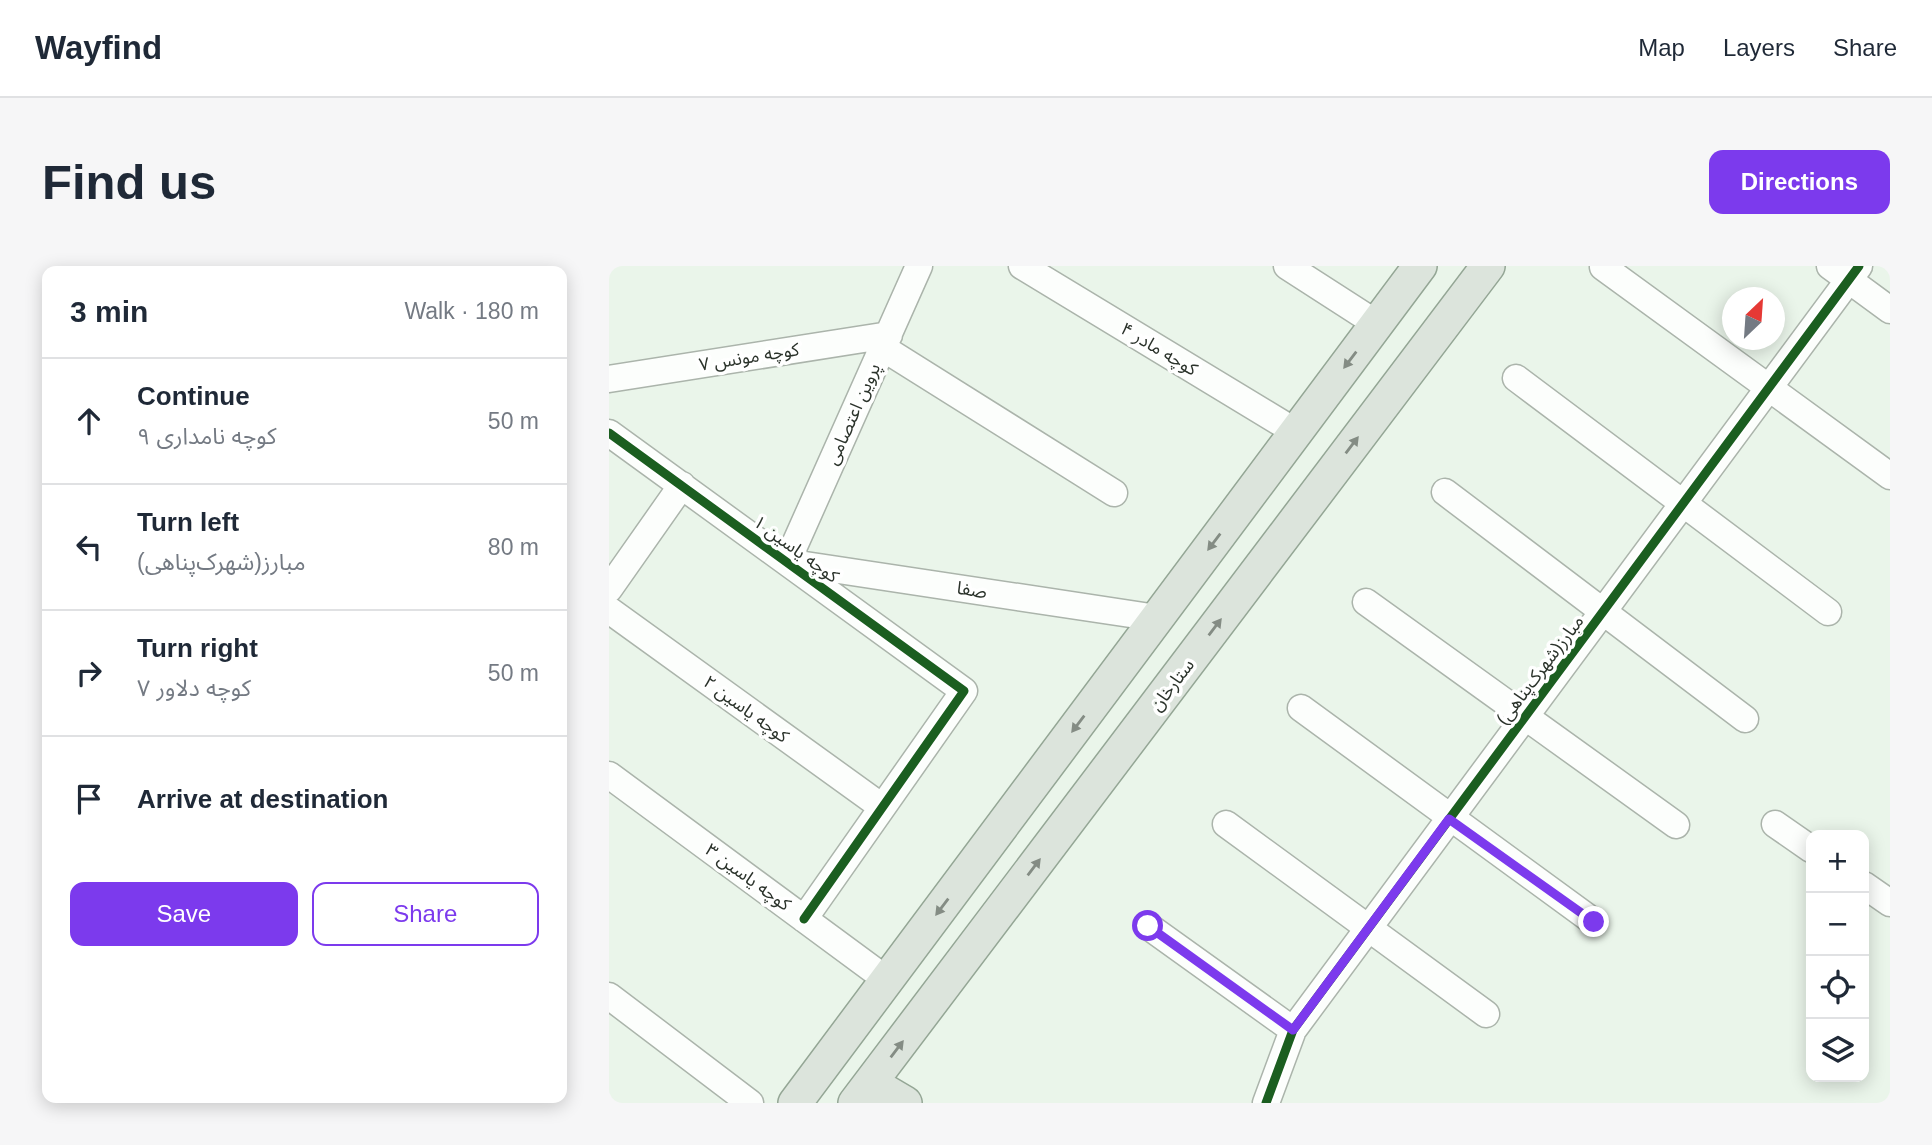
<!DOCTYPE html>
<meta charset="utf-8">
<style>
body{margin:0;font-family:Helvetica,"Noto Sans Arabic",sans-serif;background:#f6f6f7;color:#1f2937}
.controls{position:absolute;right:21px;bottom:21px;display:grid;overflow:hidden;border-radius:14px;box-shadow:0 4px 18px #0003}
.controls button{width:63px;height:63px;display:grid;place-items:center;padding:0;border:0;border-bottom:2px solid #e0e1e3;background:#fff;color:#1f2937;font:35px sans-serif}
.compass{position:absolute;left:1113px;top:21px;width:63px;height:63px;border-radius:50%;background:#fff;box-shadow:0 4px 18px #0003;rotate:25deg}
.stop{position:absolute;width:21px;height:21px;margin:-16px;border:5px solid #7c3aed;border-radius:50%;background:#fff}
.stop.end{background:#7c3aed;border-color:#fff;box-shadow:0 2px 7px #0008}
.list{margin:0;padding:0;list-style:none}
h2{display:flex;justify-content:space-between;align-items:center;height:91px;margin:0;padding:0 28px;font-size:30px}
h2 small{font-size:23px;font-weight:400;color:#747a83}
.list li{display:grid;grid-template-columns:46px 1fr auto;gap:21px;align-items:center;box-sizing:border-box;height:126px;padding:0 28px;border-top:2px solid #e0e1e3}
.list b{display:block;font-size:26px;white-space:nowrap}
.list p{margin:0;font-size:23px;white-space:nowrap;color:#747a83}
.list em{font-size:23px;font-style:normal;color:#747a83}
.actions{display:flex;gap:14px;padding:21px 28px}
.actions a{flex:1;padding:16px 0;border:2px solid #7c3aed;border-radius:14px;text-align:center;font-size:24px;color:#7c3aed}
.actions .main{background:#7c3aed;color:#fff}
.icon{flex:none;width:38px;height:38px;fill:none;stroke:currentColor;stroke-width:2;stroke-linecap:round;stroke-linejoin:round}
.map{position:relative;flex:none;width:1281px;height:837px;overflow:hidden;border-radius:14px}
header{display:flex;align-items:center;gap:42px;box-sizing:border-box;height:98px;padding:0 35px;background:#fff;border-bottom:2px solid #e0e1e3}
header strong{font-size:33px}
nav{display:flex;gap:38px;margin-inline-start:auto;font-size:24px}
.intro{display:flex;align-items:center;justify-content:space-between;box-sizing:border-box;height:168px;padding:0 42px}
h1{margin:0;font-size:49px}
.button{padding:18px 32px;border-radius:14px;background:#7c3aed;color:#fff;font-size:24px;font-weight:700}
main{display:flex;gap:42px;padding:0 42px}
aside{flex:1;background:#fff;border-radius:14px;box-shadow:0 4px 18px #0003}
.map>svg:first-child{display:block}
</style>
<header>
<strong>Wayfind</strong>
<nav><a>Map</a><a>Layers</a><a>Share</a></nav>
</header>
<div class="intro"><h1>Find us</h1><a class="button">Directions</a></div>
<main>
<aside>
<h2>3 min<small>Walk · 180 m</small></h2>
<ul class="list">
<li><svg class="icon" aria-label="ahead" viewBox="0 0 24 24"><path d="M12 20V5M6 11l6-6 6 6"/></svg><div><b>Continue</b><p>کوچه نامداری ۹</p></div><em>50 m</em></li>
<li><svg class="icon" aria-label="left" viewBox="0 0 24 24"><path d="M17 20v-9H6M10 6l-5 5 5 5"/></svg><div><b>Turn left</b><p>مبارز(شهرک‌پناهی)</p></div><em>80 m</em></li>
<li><svg class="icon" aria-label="right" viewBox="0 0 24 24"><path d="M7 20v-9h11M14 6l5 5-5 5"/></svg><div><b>Turn right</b><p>کوچه دلاور ۷</p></div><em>50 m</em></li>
<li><svg class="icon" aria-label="arrive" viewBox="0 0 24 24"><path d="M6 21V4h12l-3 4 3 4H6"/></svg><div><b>Arrive at destination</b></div></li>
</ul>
<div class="actions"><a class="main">Save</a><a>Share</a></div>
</aside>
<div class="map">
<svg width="1281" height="837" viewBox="0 0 1281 837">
<rect width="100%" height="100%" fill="#eaf5ea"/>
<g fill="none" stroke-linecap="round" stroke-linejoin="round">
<defs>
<path id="minor" d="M413 0 687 166
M678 0 768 58
M1221 0 1281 44
M994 1 1281 210
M274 82 505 227
M907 112 1219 346
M0 113 280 69
M0 167 355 425 195 653
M836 226 1136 453
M178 296 310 0
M183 297 548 352
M0 323 73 219
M757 336 1067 559
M0 344 273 541
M692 442 985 656
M0 509 278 714
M617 558 877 748
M1166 558 1202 583
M1255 619 1281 637
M539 660 684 764
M0 730 141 837
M657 837 684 764 1250 0"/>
<path id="major" d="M262 817 296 837
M186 837 811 0
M246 837 879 0"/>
</defs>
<use href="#minor" stroke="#abb4ab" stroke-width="29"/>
<use href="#major" stroke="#94a695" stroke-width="36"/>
<use href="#minor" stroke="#fcfefc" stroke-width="26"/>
<use href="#major" stroke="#dce4dc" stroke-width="33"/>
<defs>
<path id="cycleway" d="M0 167 355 425 195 653
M657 837 684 764 1250 0"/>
</defs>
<use href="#cycleway" stroke="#fff" stroke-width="13"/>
<use href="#cycleway" stroke="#1b5e20" stroke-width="9"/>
</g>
<defs><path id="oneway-solid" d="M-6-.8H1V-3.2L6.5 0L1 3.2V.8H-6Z" transform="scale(1.75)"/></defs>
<g fill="#848c84">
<use href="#oneway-solid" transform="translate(741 94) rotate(127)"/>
<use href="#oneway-solid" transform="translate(743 179) rotate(-53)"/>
<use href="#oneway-solid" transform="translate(605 276) rotate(127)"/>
<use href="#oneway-solid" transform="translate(606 361) rotate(-53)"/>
<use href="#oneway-solid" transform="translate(469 458) rotate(127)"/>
<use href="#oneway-solid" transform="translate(425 601) rotate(-53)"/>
<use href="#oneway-solid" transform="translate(333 641) rotate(127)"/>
<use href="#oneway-solid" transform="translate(288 783) rotate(-53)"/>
</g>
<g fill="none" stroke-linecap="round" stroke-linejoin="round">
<path stroke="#7c3aed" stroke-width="9" d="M539 660 684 764 840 553 985 656"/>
</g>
<g text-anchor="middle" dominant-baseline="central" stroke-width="7" stroke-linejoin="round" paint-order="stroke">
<g font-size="18" fill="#2b332b" stroke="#fff">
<text transform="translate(550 83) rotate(31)">کوچه مادر ۴</text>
<text transform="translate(140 91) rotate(-9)">کوچه مونس ۷</text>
<text transform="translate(244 148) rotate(-66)">پروین اعتصامی</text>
<text transform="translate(187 283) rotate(36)">کوچه یاسین ۱</text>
<text transform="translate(363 324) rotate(9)">صفا</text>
<text transform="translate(931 404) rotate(-53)">مبارز(شهرک‌پناهی)</text>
<text transform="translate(563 419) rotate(-53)">ستارخان</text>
<text transform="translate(137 443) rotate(36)">کوچه یاسین ۲</text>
<text transform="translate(139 611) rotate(36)">کوچه یاسین ۳</text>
</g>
</g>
</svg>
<div class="controls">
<button>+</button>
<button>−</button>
<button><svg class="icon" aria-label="locate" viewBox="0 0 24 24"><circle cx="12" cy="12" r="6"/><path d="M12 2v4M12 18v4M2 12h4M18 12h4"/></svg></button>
<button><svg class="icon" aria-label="layers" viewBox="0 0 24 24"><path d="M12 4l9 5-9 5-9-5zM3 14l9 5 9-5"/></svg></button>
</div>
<svg class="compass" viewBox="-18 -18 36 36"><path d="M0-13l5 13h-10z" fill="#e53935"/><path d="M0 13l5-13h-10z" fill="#747a83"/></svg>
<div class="stop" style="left:539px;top:660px"></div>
<div class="stop end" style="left:985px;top:656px"></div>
</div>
</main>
